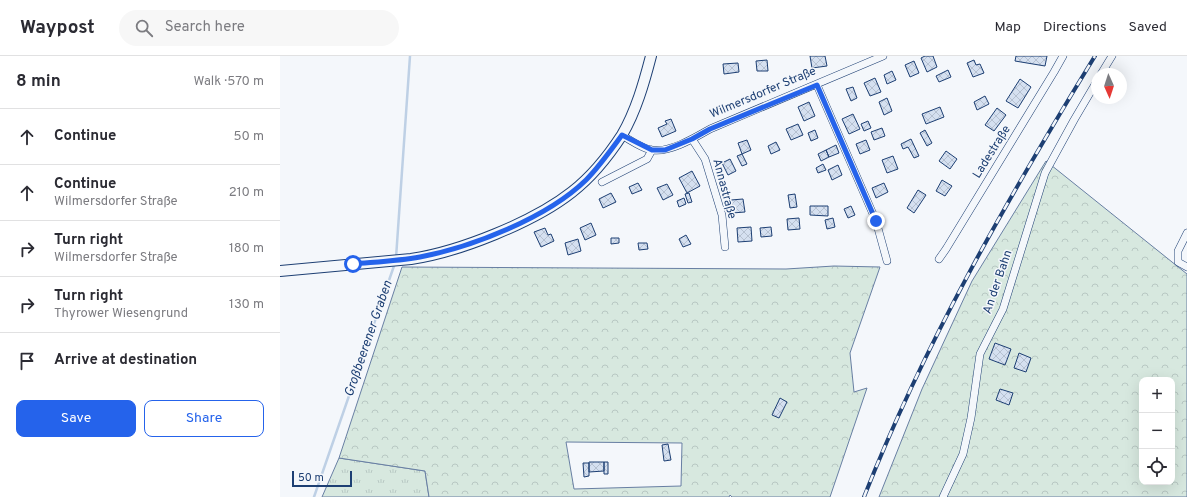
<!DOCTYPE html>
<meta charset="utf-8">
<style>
body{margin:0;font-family:Overpass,sans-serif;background:#f7f7f7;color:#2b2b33}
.controls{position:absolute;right:12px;bottom:12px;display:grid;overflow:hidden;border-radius:8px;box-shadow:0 4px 16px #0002}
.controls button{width:36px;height:36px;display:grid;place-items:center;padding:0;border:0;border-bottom:1px solid #e1e1e2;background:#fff;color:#2b2b33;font:20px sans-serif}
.compass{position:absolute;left:811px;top:12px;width:36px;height:36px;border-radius:50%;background:#fff;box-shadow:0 4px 16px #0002;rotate:177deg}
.scale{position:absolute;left:12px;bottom:10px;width:60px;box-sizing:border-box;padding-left:4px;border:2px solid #1d3f73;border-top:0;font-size:11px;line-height:14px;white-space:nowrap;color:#1d3f73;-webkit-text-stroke:3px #f4f7fb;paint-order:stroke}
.stop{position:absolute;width:12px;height:12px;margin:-9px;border:3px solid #2563eb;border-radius:50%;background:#fff}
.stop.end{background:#2563eb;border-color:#fff;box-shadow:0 1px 4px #0008}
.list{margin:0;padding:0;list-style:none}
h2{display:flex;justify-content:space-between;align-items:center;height:52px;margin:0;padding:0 16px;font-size:17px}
h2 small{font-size:13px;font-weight:400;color:#7c7c81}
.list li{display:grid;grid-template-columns:26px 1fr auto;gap:12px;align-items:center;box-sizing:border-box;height:56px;padding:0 16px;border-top:1px solid #e1e1e2}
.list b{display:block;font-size:15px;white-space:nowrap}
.list p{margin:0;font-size:13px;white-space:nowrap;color:#7c7c81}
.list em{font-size:13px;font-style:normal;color:#7c7c81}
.actions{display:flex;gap:8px;padding:12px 16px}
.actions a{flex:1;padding:9px 0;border:1px solid #2563eb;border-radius:8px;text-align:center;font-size:14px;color:#2563eb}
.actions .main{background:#2563eb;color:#fff}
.icon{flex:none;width:22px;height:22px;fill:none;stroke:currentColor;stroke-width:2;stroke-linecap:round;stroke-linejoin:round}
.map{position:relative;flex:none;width:907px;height:441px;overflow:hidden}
header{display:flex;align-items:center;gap:24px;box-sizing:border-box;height:56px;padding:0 20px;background:#fff;border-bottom:1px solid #e1e1e2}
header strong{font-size:19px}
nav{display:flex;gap:22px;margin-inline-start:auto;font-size:14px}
.search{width:280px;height:36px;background:#f7f7f7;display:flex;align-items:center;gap:10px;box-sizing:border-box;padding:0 14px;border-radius:22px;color:#7c7c81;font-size:15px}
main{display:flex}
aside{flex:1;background:#fff}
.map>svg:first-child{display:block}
</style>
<header>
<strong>Waypost</strong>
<div class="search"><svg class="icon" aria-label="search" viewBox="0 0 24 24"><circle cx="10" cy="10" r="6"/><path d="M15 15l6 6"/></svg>Search here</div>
<nav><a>Map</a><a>Directions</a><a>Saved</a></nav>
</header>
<main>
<aside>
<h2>8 min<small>Walk · 570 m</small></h2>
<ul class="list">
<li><svg class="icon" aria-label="ahead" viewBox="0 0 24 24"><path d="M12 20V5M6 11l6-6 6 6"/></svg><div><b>Continue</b></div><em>50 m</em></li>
<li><svg class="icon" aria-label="ahead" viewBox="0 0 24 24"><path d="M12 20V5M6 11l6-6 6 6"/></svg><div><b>Continue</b><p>Wilmersdorfer Straße</p></div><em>210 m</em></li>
<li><svg class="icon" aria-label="right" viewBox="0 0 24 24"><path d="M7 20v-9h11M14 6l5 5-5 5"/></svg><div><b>Turn right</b><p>Wilmersdorfer Straße</p></div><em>180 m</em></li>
<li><svg class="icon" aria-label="right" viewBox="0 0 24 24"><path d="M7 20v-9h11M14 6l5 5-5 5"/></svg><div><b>Turn right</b><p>Thyrower Wiesengrund</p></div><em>130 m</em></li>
<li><svg class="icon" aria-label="arrive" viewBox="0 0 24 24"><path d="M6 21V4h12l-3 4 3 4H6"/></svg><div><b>Arrive at destination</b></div></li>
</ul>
<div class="actions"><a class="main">Save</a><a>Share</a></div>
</aside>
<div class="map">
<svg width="907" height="441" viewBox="0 0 907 441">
<defs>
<pattern id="grass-tufts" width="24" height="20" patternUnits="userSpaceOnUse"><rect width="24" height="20" fill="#d7e8df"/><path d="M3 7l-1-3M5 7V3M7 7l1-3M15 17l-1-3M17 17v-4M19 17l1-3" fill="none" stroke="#b8c8c3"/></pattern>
<pattern id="forest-crowns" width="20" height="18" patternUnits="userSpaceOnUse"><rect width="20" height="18" fill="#d7e8df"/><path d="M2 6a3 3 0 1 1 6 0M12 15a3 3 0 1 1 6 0" fill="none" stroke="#b8c8c3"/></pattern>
<pattern id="building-cross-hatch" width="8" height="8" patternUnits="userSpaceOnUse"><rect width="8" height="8" fill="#d5e0f0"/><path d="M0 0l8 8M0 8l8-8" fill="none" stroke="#b6c1d1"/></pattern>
</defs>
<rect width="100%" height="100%" fill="#f4f7fb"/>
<path fill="url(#grass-tufts)" stroke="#687fa3" d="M59 402 145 415 149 441H42Z"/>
<path fill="url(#forest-crowns)" stroke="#687fa3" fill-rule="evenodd" d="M766 105 907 218V441H599L642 333 692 225ZM862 324H892V426H862Z
M554 210 600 211 570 297 574 336 587 332 550 441H452L450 439 449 441H149L145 415 59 402 122 211 506 213ZM286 386 402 387 401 430 294 433Z"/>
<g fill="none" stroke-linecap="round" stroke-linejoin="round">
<path stroke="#bed0e5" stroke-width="2.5" d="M116 202 130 0
M34 441 115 207"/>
</g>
<path fill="url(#building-cross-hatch)" stroke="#1d3f73" d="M530 0H545L547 10 532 12Z
M645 0H653L657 11 647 16 641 2Z
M736 0H767L765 10 735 5Z
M487 4 488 15H477L476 5Z
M694 4 696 9 700 8 704 17 693 21 687 7Z
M634 5 639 17 630 21 625 9Z
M458 7 459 16 444 18 443 8Z
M668 14 671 21 659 26 656 20Z
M612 15 616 24 607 28 604 19Z
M595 22 601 36 590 40 584 27Z
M740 23 751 31 738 52 726 45Z
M573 31 577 42 571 45 566 33Z
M705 40 709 48 697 54 694 46Z
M607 42 612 55 604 59 599 46Z
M529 46 535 60 524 65 518 51Z
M660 51 664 61 646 68 642 58Z
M717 52 726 59 714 75 705 69Z
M573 58 580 73 569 78 562 63Z
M391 63 396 75 382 81 378 72 387 68 385 65Z
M588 65 591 72 584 75 581 68Z
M518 68 523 79 511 84 506 73Z
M602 72 605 80 594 84 591 76Z
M535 74 538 82 531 85 528 77Z
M645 74 652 87 647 90 640 77Z
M631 83 639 100 634 102 628 91 623 93 621 88Z
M467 84 471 94 462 98 458 87Z
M586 84 590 94 580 98 576 88Z
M496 86 500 94 491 98 488 90Z
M556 89 559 97 549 101 546 94Z
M546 94 549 101 541 105 538 98Z
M666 95 677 103 670 113 659 105Z
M462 98 467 108 462 110 457 100Z
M613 100 618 113 607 117 602 104Z
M450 103 456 115 448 119 442 107Z
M543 108 546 114 538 117 536 112Z
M558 109 562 119 552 124 548 114Z
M412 115 420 130 407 137 399 122Z
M662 124 672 130 665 140 656 135Z
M358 127 362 134 352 138 349 131Z
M604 127 608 136 596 142 592 132Z
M387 128 393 139 383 144 377 132Z
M638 134 646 139 634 157 627 152Z
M331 137 336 146 323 152 319 143Z
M409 137 412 146 408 147 405 138Z
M515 138 517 151 510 152 508 139Z
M404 142 406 148 399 151 397 145Z
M463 143 465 156 452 157 451 144Z
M530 150H548V160L530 159Z
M571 150 575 159 568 162 564 153Z
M519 162 520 173 508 174 507 163Z
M553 162 555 171 547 173 545 164Z
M311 167 316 179 305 184 300 172Z
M471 171 472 185 458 186 457 172Z
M491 171 492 180 481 181 480 172Z
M265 172 268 179 271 178 274 185 261 191 254 176Z
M406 179 411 188 403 191 399 183Z
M331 182H339V187L331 188Z
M298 183 301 195 288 199 285 187Z
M358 187H367L368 193 359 194Z
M715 287 731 293 725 309 709 303Z
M739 297 751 302 746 316 734 312Z
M720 333 733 337 729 349 716 344Z
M500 342 507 346 499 362 492 359Z
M388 388 391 404 384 405 382 389Z
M309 406H324V415L309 416Z
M324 406H328V418H324Z
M303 407H309V420L304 421Z"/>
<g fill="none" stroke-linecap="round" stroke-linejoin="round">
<defs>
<path id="minor" d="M821 18 832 0
M537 29 596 165 607 205
M342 79C349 84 364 93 372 94 390 97 416 81 430 73L603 0
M412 83 425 103 442 159 445 191
M322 126 367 103 372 94
M907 177 898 195V206L907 211
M659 203 666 193 774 16 783 0
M663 441 683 398 691 362 700 298 723 253 765 117 794 64 817 25"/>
<path id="secondary" d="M0 215 131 203C179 196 254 166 292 136 310 122 329 99 342 79 356 55 364 27 371 0"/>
</defs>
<use href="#minor" stroke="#1d3f73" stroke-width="8"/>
<use href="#secondary" stroke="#1d3f73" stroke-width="12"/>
<use href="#minor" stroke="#f4f7fb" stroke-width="7"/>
<use href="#secondary" stroke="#f4f7fb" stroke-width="10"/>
<defs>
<path id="rail" d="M584 441C645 286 728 142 815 0"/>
</defs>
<use href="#rail" stroke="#1d3f73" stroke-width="4"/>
<use href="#rail" stroke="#f4f7fb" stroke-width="2.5" stroke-dasharray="8" stroke-linecap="butt"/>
</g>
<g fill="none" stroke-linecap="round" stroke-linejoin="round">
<path stroke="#2563eb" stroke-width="5" d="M73 208C95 206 118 205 140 201 192 191 267 162 306 124 319 111 331 94 342 79L372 94H385L412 83 430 73 537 29 596 165"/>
</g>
<g text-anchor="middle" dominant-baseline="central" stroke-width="3" stroke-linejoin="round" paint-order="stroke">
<g font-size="12" fill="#1d3f73" stroke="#f4f7fb">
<text transform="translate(483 37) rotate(-23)">Wilmersdorfer Straße</text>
<text transform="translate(712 96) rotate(-58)">Ladestraße</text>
<text transform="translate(444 133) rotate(75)">Annastraße</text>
<text transform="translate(718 226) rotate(-71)">An der Bahn</text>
</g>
<g font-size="13" font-style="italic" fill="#1d3f73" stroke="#f4f7fb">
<text transform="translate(89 283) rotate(-71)">Großbeerener Graben</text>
</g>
</g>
</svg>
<div class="controls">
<button>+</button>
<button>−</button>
<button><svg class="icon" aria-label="locate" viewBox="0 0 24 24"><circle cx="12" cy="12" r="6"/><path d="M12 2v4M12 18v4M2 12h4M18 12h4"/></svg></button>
</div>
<svg class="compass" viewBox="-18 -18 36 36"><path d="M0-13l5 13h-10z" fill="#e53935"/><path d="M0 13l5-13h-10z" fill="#7c7c81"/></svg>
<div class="scale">50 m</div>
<div class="stop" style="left:73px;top:208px"></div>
<div class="stop end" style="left:596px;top:165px"></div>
</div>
</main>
